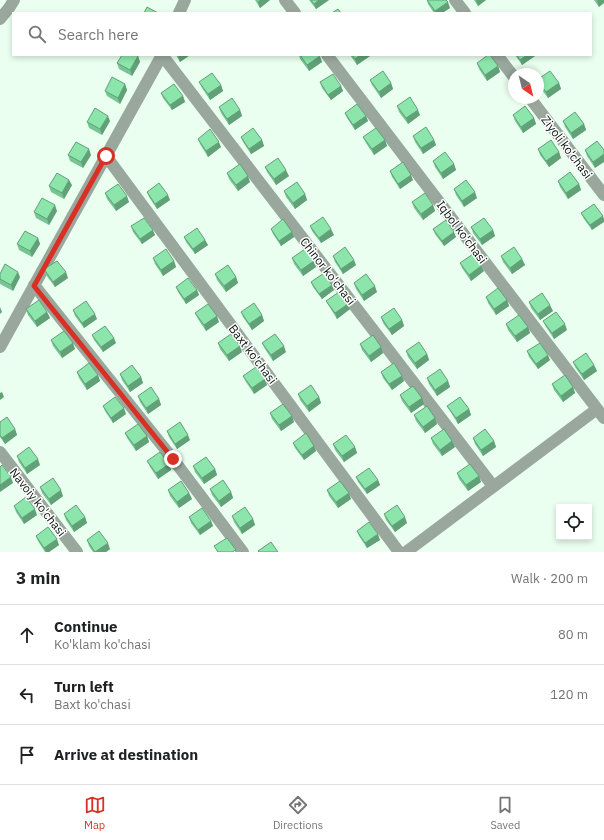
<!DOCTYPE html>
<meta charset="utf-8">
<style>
body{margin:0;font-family:"IBM Plex Sans",sans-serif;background:#f2f2f2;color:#202124}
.controls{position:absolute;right:12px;bottom:12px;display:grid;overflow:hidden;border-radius:0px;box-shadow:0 2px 6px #0003}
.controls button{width:36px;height:36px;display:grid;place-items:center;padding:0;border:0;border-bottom:1px solid #e0e0e0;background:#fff;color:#202124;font:20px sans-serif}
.compass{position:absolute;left:508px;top:68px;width:36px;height:36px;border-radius:50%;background:#fff;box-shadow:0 2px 6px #0003;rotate:145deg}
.stop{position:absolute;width:12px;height:12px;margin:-9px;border:3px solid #d93025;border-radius:50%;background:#fff}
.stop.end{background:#d93025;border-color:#fff;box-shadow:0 1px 4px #0008}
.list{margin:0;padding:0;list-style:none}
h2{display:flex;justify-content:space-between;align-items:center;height:52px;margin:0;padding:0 16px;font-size:17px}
h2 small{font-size:13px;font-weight:400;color:#757577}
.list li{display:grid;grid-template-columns:26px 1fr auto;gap:12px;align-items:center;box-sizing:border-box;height:60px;padding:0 16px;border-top:1px solid #e0e0e0}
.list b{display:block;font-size:15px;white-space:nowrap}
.list p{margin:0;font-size:13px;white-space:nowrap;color:#757577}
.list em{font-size:13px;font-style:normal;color:#757577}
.icon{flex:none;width:22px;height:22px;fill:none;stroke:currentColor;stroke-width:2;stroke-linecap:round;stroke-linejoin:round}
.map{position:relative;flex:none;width:604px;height:552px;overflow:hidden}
.search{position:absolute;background:#fff;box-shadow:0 2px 6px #0003;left:12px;right:12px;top:12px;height:44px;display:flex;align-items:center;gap:10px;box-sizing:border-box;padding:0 14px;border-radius:0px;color:#757577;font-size:15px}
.sheet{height:232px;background:#fff}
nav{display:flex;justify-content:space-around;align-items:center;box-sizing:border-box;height:56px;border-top:1px solid #e0e0e0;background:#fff;font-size:11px;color:#757577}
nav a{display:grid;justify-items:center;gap:2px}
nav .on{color:#d93025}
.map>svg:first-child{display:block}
</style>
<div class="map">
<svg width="604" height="552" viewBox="0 0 604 552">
<rect width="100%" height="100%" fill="#eafff0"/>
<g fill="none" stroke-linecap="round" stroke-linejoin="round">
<path stroke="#99a79d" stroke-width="12" d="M285 0 295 13
M455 0 465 13
M179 13 185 0
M0 19 9 8 14 0
M162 55 493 486
M327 55 604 418
M497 55 514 77
M530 98 604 195
M106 156 399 552
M34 285 173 459 243 552
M0 347 162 55
M0 452 77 552
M406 552 597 409"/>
</g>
<path fill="#78c593" d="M255 0H270L260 8Z
M309 0H329L316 9Z
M427 0H446L450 8 442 13H434L428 4Z
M474 0H486L478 6Z
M594 0H604L599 7Z
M176 55H190L180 62Z
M299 55H319L322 62 309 71 300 59Z
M350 55H370V56L357 65Z
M515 55H534L535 56 522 65Z
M138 56 140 62 132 76 119 69 117 63Z
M477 63 498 66 500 72 487 81 479 69Z
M538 79 559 83 561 89 548 98 539 86 538 82Z
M370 80 391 83 393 89 381 98 372 85Z
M199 82 221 85 223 91 210 100 202 88Z
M320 82 341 86 343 91 331 100 322 88Z
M125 84 127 90 120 104 107 96 105 91Z
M161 93 183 96 185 102 172 110 163 98Z
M397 106 420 115 408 124 399 112Z
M219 107 240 110 242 116 229 125 221 113Z
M345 113 366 116 368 121 355 130 347 118Z
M513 115 534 118 536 124 523 133 515 121Z
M110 121 102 135 89 128 87 122Z
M563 121 584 124 586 130 573 139 565 127Z
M413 136 434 140 436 145 423 154 415 142Z
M241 137 262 140 264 146 251 154 243 142Z
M363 137 385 140 387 146 374 155 366 143Z
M198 139 221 147 208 157 200 144Z
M597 141 595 168 587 156 585 150Z
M538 149 559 152 561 158 549 167 540 155Z
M68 155H91L83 168 70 161Z
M433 161 454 164 456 170 443 179 435 167Z
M265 167 289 176 276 185 267 172Z
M390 171 413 180 400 189 392 177Z
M227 173 250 182 238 191 229 179Z
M558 181 579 184 581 190 568 199 560 187Z
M72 185 64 199 51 192 49 186Z
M454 189 477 198 464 207 456 195Z
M284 191 305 194 307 200 295 209 286 197Z
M147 192 170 200 157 209 149 197Z
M105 193 129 202 116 211 107 199Z
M412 202 433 205 435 211 423 220 414 208Z
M594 204 592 230 584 219 581 213Z
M57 211 49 225 36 218 34 212Z
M131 226 155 235 142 244 133 232Z
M310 226 334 235 321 243 312 231Z
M471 227 493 230 495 236 482 245 473 233Z
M271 229 292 232 294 237 281 246 273 234Z
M433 229 456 237 444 246 435 234Z
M184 237 205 240 208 245 195 254 186 242Z
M38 238 40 244 32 257 19 250 17 244Z
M333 256 356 265 343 274 335 262Z
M501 256 522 259 525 265 512 274 503 262Z
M153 258 174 261 176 267 163 276 155 264Z
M292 258 314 261 316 267 303 276 294 264Z
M460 263 484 271 471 281 462 268Z
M44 269 68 278 55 287 46 275Z
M0 274 20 277 13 291 0 284Z
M215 274 236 277 238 283 226 292 217 280Z
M311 282 334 290 322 299 313 287Z
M354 283 377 292 364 301 356 289Z
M176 287 197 290 199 295 186 304 178 292Z
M486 297 507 300 509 306 496 315 488 303Z
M326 301 348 304 350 309 337 319 329 306Z
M529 302 553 311 540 320 531 308Z
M26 309 47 312 50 318 37 327 28 315Z
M73 310 97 319 84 328 75 316Z
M241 312 262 315 264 321 252 330 243 317Z
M195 313 219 322 206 331 198 319Z
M381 317 402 320 404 326 392 335 383 323Z
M543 321 567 330 554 339 546 327Z
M506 324 528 327 530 333 517 342 508 330Z
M92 335 116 343 103 352 94 340Z
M51 340 75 349 62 358 53 346Z
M218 343 242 352 229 361 220 349Z
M262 343 286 352 273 361 265 349Z
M360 344 381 347 383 353 371 362 362 350Z
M406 351 427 354 429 360 417 369 408 357Z
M527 351 550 360 538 369 529 357Z
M573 362 594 365 597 371 584 380 575 367Z
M77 372 98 375 100 381 87 390 79 378Z
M381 372 402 376 404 381 392 390 383 378Z
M120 374 141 377 143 383 130 392 122 380Z
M243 376 267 385 254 394 246 382Z
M427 378 448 381 450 387 437 396 429 384Z
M552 384 573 387 575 393 563 402 554 390Z
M298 394 319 397 321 403 309 412 300 400Z
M400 395 424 404 411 413 402 401Z
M138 396 159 399 161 405 148 414 140 402Z
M103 406 126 414 113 423 105 411Z
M447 406 469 409 471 415 458 424 450 411Z
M270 413 292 416 294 422 281 431 272 419Z
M414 415 435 418 437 424 425 433 416 421Z
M0 422 15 429 17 435 5 444 0 437Z
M167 431 190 440 177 449 169 437Z
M125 433 147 436 149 442 136 451 127 438Z
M431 438 452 441 455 447 442 456 433 444Z
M473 438 494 441 496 447 483 456 475 444Z
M293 443 314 446 316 451 304 460 295 448Z
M333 444 355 447 357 453 344 462 335 450Z
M17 456 40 465 27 474 19 462Z
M147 461 169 464 171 470 158 479 150 467Z
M193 466 215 469 217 475 204 484 195 472Z
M457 473 481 482 468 491 459 479Z
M356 477 378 480 380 485 367 494 358 482Z
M40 487 63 496 51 505 42 493Z
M210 489 231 492 233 498 221 507 212 495Z
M168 490 189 493 192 499 179 508 170 496Z
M327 490 351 499 338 508 329 496Z
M14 506 37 515 24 524 16 512Z
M64 514 85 517 87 523 74 532 66 520Z
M384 514 407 523 395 532 386 520Z
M232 516 253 519 255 525 242 534 234 522Z
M189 517 211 521 213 526 200 535 191 523Z
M357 531 380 540 367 548 359 536Z
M36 536 59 545 49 552H45L38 541Z
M87 540 110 549 106 552H93L89 546Z"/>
<path fill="#62a078" d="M260 0H270L260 8 258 2Z
M319 0H329L316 9 314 4Z
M476 0H486L478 6Z
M598 0H604V3L599 7 597 1Z
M448 2 450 8 442 13H436L435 11Z
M180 55H190L180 62 178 56Z
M360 55H370V56L357 65 355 59Z
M527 55H534L535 56 522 65 520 60Z
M138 56 140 62 132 76 130 70Z
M320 56 322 62 309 71 307 65Z
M498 66 500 72 487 81 485 75Z
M391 83 393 89 381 98 379 92Z
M559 83 561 89 548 98 546 92Z
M125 84 127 90 120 104 118 98Z
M221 85 223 91 210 100 208 94Z
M341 86 343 91 331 100 328 95Z
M183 96 185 102 172 110 170 105Z
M240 110 242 116 229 125 227 119Z
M418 110 420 115 408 124 406 118Z
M108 116 110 121 102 135 100 129Z
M366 116 368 121 355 130 353 125Z
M534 118 536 124 523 133 521 127Z
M584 124 586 130 573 139 571 133Z
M262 140 264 146 251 154 249 149Z
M385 140 387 146 374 155 372 149Z
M434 140 436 145 423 154 421 148Z
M219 142 221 147 208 157 206 151Z
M89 149 91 155 83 168 81 162Z
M559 152 561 158 549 167 546 161Z
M604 154V162L595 168 593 162Z
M454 164 456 170 443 179 441 173Z
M286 170 289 176 276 185 274 179Z
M411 175 413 180 400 189 398 184Z
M248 176 250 182 238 191 236 185Z
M69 180 72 185 64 199 62 193Z
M579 184 581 190 568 199 566 193Z
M475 192 477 198 464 207 462 201Z
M305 194 307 200 295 209 293 203Z
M168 195 170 200 157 209 155 204Z
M127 196 129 202 116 211 114 205Z
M55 205 57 211 49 225 47 219Z
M433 205 435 211 423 220 421 214Z
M603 216 604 219V222L592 230 590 225Z
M331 229 334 235 321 243 319 238Z
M153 230 155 235 142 244 140 239Z
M493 230 495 236 482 245 480 239Z
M292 232 294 237 281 246 279 241Z
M454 232 456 237 444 246 442 241Z
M38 238 40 244 32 257 30 251Z
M205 240 208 245 195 254 193 249Z
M522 259 525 265 512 274 510 268Z
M354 260 356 265 343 274 341 269Z
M174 261 176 267 163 276 161 270Z
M314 261 316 267 303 276 301 270Z
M481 266 484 271 471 281 469 275Z
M18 272 20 277 13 291 11 285Z
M66 272 68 278 55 287 53 282Z
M236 277 238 283 226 292 224 286Z
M332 285 334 290 322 299 319 294Z
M375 286 377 292 364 301 362 295Z
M197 290 199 295 186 304 184 299Z
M507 300 509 306 496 315 494 309Z
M348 304 350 309 337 319 335 313Z
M550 305 553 311 540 320 538 314Z
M0 307 2 312 0 314Z
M47 312 50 318 37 327 35 321Z
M95 314 97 319 84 328 82 323Z
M262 315 264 321 252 330 249 324Z
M217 316 219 322 206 331 204 325Z
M402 320 404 326 392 335 389 329Z
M565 324 567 330 554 339 552 333Z
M528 327 530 333 517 342 515 336Z
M114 338 116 343 103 352 101 347Z
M73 343 75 349 62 358 60 352Z
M240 346 242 352 229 361 227 355Z
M284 346 286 352 273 361 271 355Z
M381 347 383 353 371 362 369 356Z
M427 354 429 360 417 369 415 363Z
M548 355 550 360 538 369 536 364Z
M594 365 597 371 584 380 582 374Z
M98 375 100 381 87 390 85 384Z
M402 376 404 381 392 390 389 384Z
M141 377 143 383 130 392 128 386Z
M265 379 267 385 254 394 252 388Z
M448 381 450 387 437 396 435 390Z
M573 387 575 393 563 402 561 396Z
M2 392 4 397 0 400V393Z
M319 397 321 403 309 412 307 406Z
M422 398 424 404 411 413 409 407Z
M159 399 161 405 148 414 146 408Z
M124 408 126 414 113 423 111 418Z
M469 409 471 415 458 424 456 418Z
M292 416 294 422 281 431 279 425Z
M435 418 437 424 425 433 423 427Z
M15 429 17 435 5 444 2 438Z
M188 435 190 440 177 449 175 444Z
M147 436 149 442 136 451 134 445Z
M452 441 455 447 442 456 440 450Z
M494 441 496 447 483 456 481 450Z
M314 446 316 451 304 460 302 455Z
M355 447 357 453 344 462 342 456Z
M38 459 40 465 27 474 25 468Z
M169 464 171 470 158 479 156 473Z
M215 469 217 475 204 484 202 478Z
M479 476 481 482 468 491 466 485Z
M11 477 13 483 0 492V485Z
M378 480 380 485 367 494 365 489Z
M61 490 63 496 51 505 49 499Z
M231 492 233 498 221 507 219 501Z
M189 493 192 499 179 508 177 502Z
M349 493 351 499 338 508 336 502Z
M35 509 37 515 24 524 22 518Z
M85 517 87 523 74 532 72 526Z
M405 517 407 523 395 532 392 526Z
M253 519 255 525 242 534 240 528Z
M211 521 213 526 200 535 198 530Z
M378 534 380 540 367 548 365 543Z
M57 539 59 545 49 552H46L44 548Z
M108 543 110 549 106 552H95Z"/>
<path fill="#8ce5ab" stroke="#62a078" d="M311 0H319L314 4Z
M427 0H446L448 2 435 11Z
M147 7 158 13H144Z
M338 9 341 13H332Z
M122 55H135L138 56 130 70 117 63Z
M300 55H319L320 56 307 65Z
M352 55H360L355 59Z
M488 55H490L498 66 485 75 477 63Z
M517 55H527L520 60Z
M383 71 391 83 379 92 370 80Z
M550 71 559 83 546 92 538 81V79Z
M212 73 221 85 208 94 199 82Z
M333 74 341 86 328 95 320 82Z
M112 77 125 84 118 98 105 91Z
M174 84 183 96 170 105 161 93Z
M410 97 418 110 406 118 397 106Z
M232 98 240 110 227 119 219 107Z
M357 104 366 116 353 125 345 113Z
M525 106 534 118 521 127 513 115Z
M95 108 108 116 100 129 87 122Z
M575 112 584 124 571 133 563 121Z
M426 127 434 140 421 148 413 136Z
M253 128 262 140 249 149 241 137Z
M376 128 385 140 372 149 363 137Z
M210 129 219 142 206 151 198 139Z
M551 140 559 152 546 161 538 149Z
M597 141 604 150V154L593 162 585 150Z
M76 142 89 149 81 162 68 155Z
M445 152 454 164 441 173 433 161Z
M278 158 286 170 274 179 265 167Z
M403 162 411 175 398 184 390 171Z
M240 164 248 176 236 185 227 173Z
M570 172 579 184 566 193 558 181Z
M57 173 69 180 62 193 49 186Z
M466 180 475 192 462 201 454 189Z
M297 182 305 194 293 203 284 191Z
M159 183 168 195 155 204 147 192Z
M118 184 127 196 114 205 105 193Z
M425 193 433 205 421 214 412 202Z
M42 198 55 205 47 219 34 212Z
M594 204 603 216 590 225 581 213Z
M323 217 331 229 319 238 310 226Z
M144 218 153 230 140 239 131 226Z
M484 218 493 230 480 239 471 227Z
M283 219 292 232 279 241 271 229Z
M446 220 454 232 442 241 433 229Z
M197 228 205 240 193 249 184 237Z
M25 231 38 238 30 251 17 244Z
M345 247 354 260 341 269 333 256Z
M514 247 522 259 510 268 501 256Z
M166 249 174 261 161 270 153 258Z
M305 249 314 261 301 270 292 258Z
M473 254 481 266 469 275 460 263Z
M57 261 66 272 53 282 44 269Z
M5 264 18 272 11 285 0 279V274Z
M228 265 236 277 224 286 215 274Z
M324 273 332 285 319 294 311 282Z
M366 274 375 286 362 295 354 283Z
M188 278 197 290 184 299 176 287Z
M498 288 507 300 494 309 486 297Z
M339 292 348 304 335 313 326 301Z
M542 293 550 305 538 314 529 302Z
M39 300 47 312 35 321 26 309Z
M86 301 95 314 82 323 73 310Z
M254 303 262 315 249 324 241 312Z
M208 304 217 316 204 325 195 313Z
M394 308 402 320 389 329 381 317Z
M556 312 565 324 552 333 543 321Z
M519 315 528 327 515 336 506 324Z
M105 326 114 338 101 347 92 335Z
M64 331 73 343 60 352 51 340Z
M231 334 240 346 227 355 218 343Z
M275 334 284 346 271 355 262 343Z
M373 335 381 347 369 356 360 344Z
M419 342 427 354 415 363 406 351Z
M540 343 548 355 536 364 527 351Z
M586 353 594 365 582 374 573 362Z
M89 363 98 375 85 384 77 372Z
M394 363 402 376 389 384 381 372Z
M132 365 141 377 128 386 120 374Z
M256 367 265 379 252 388 243 376Z
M440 369 448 381 435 390 427 378Z
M565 375 573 387 561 396 552 384Z
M311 385 319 397 307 406 298 394Z
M413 386 422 398 409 407 400 395Z
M151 387 159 399 146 408 138 396Z
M115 397 124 408 111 418 103 406Z
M460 397 469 409 456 418 447 406Z
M283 404 292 416 279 425 270 413Z
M427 406 435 418 423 427 414 415Z
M7 417 15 429 2 438 0 435V422Z
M180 422 188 435 175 444 167 431Z
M138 424 147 436 134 445 125 433Z
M444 429 452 441 440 450 431 438Z
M485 429 494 441 481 450 473 438Z
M306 433 314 446 302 455 293 443Z
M346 435 355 447 342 456 333 444Z
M29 447 38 459 25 468 17 456Z
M160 452 169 464 156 473 147 461Z
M206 457 215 469 202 478 193 466Z
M470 464 479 476 466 485 457 473Z
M2 465 11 477 0 485V467Z
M369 468 378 480 365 489 356 477Z
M53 478 61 490 49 499 40 487Z
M223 480 231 492 219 501 210 489Z
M181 481 189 493 177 502 168 490Z
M340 481 349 493 336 502 327 490Z
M26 497 35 509 22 518 14 506Z
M76 505 85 517 72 526 64 514Z
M397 505 405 517 392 526 384 514Z
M245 507 253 519 240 528 232 516Z
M202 508 211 521 198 530 189 517Z
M369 522 378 534 365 543 357 531Z
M48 527 57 539 44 548 36 536Z
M99 531 108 543 95 552 87 540Z
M227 538 236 550 232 552H218L214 546Z
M271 542 278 552H259L258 551Z"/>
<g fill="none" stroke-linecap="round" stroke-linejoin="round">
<path stroke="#d93025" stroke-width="5" d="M106 156 34 286 173 459"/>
</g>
<g text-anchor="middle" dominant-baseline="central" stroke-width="3" stroke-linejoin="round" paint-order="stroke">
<g font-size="12" fill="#09150d" stroke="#fff">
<text transform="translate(567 147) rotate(53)">Ziyoli ko'chasi</text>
<text transform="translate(462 232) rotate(53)">Iqbol ko'chasi</text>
<text transform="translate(328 271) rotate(52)">Chinor ko'chasi</text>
<text transform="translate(253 354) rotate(53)">Baxt ko'chasi</text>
<text transform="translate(38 502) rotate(52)">Navoiy ko'chasi</text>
</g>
</g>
</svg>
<div class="controls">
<button><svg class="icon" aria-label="locate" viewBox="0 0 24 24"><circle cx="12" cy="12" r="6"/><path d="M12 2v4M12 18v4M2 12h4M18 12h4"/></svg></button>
</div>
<svg class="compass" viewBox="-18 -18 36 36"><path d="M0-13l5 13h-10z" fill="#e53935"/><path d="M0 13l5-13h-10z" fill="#757577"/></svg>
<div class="stop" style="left:106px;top:156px"></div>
<div class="stop end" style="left:173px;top:459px"></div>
<div class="search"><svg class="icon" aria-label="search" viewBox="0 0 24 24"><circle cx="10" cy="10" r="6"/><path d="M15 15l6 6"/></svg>Search here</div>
</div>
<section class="sheet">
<h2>3 min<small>Walk · 200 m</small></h2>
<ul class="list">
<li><svg class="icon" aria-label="ahead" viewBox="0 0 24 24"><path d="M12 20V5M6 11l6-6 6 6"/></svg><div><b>Continue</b><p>Ko'klam ko'chasi</p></div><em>80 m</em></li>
<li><svg class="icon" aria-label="left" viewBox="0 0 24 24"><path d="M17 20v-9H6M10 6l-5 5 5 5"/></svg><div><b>Turn left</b><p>Baxt ko'chasi</p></div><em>120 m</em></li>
<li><svg class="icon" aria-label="arrive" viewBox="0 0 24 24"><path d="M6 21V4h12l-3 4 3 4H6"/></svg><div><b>Arrive at destination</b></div></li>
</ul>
</section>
<nav>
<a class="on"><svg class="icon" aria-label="map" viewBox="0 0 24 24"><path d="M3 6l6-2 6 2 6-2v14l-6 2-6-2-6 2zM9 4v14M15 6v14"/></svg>Map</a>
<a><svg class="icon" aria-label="directions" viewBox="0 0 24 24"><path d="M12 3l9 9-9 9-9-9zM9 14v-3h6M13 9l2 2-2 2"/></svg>Directions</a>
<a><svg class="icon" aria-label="saved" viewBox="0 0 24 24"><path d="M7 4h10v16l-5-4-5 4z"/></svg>Saved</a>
</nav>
